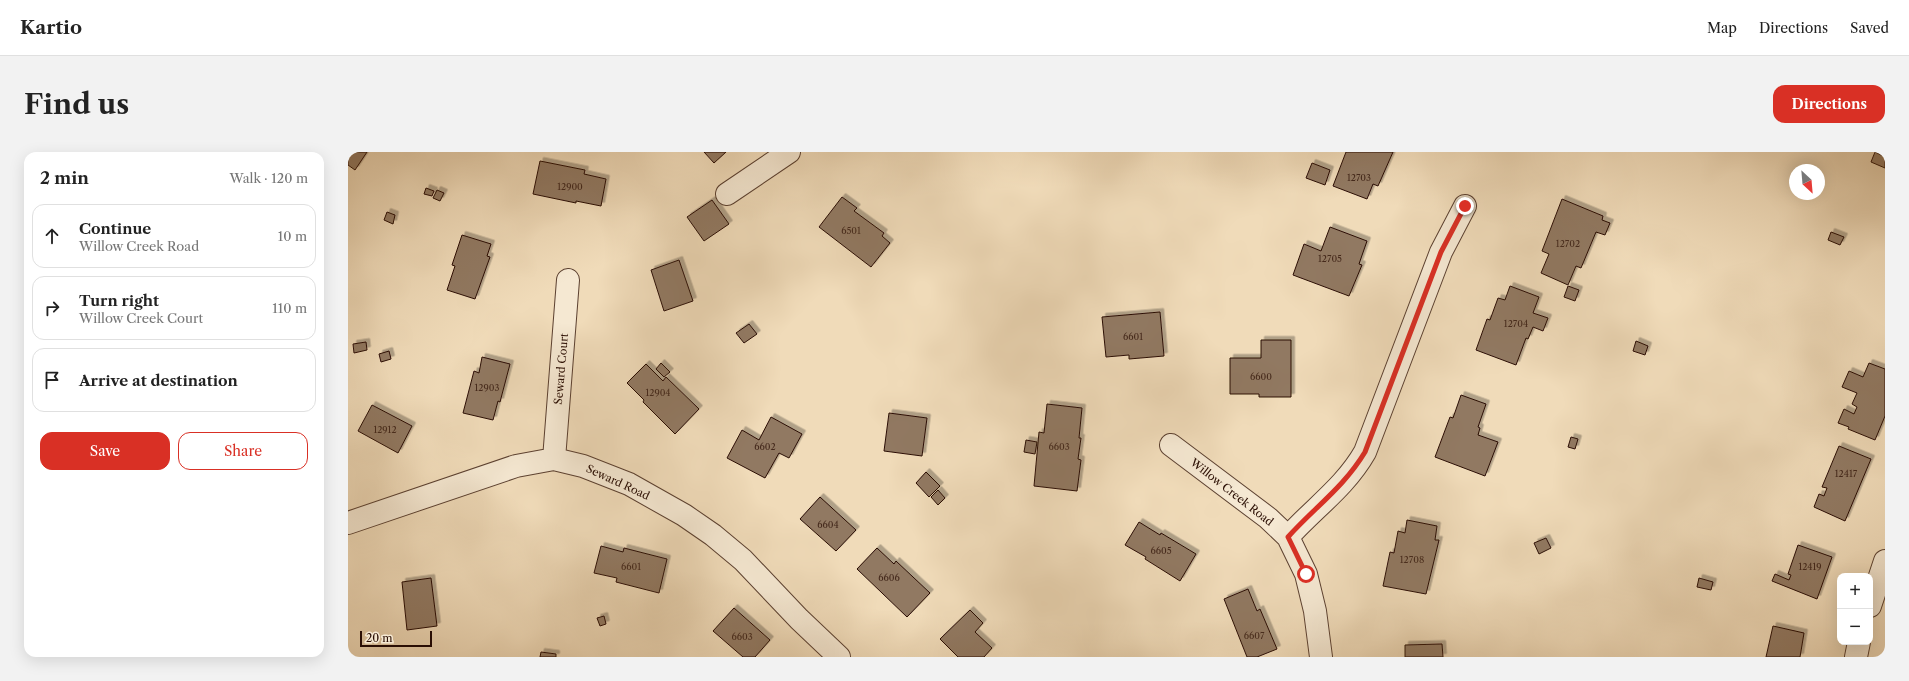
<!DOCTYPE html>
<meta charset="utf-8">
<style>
body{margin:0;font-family:"Libre Caslon Text",serif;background:#f2f2f2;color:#222}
.controls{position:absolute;right:12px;bottom:12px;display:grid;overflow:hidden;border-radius:8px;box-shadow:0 4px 16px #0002}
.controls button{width:36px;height:36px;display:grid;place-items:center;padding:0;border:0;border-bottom:1px solid #e0e0e0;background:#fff;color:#222;font:20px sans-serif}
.compass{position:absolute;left:1441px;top:12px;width:36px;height:36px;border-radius:50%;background:#fff;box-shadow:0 4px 16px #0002;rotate:154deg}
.scale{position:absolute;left:12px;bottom:10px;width:72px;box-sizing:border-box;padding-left:4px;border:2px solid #2a0e04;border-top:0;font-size:11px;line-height:14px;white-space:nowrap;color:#2a0e04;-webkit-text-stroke:3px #f5e8d2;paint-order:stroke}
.stop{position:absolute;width:12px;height:12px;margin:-9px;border:3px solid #d93025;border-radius:50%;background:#fff}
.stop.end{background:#d93025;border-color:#fff;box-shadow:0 1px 4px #0008}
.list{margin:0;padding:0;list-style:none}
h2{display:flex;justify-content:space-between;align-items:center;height:52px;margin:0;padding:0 16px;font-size:17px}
h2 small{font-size:13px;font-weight:400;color:#767676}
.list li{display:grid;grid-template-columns:26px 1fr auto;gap:12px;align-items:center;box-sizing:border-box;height:64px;margin:0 8px 8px;padding:0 8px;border:1px solid #e0e0e0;border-radius:12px}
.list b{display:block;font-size:15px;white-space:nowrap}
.list p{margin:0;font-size:13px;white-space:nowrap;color:#767676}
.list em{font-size:13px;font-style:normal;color:#767676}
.actions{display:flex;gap:8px;padding:12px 16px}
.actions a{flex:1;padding:9px 0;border:1px solid #d93025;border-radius:12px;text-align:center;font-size:14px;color:#d93025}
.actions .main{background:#d93025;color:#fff}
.icon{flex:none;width:22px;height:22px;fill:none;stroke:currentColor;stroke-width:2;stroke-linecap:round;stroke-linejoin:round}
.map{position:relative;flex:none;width:1537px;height:505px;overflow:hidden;border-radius:12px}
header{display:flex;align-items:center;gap:24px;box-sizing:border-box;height:56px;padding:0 20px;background:#fff;border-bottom:1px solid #e0e0e0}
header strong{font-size:19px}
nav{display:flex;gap:22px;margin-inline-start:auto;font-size:14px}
.intro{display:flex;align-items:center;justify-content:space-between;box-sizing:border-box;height:96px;padding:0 24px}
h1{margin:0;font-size:28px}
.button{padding:10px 18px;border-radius:12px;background:#d93025;color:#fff;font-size:14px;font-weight:700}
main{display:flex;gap:24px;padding:0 24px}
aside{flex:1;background:#fff;border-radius:12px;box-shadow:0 4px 16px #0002}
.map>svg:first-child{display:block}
</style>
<header>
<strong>Kartio</strong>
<nav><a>Map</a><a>Directions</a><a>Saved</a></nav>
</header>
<div class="intro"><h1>Find us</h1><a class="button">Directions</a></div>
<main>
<aside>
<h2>2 min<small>Walk · 120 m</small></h2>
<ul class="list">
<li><svg class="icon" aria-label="ahead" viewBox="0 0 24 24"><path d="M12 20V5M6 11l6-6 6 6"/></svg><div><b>Continue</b><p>Willow Creek Road</p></div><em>10 m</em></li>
<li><svg class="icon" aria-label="right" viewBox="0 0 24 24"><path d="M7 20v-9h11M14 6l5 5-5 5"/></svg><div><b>Turn right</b><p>Willow Creek Court</p></div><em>110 m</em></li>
<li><svg class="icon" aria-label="arrive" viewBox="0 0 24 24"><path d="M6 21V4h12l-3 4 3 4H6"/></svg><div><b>Arrive at destination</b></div></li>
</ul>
<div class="actions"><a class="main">Save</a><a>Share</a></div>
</aside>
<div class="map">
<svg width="1537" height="505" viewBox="0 0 1537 505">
<defs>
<filter id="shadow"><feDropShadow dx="3.5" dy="-3.5" stdDeviation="0" flood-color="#0004"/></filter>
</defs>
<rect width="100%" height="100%" fill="#f0dbb9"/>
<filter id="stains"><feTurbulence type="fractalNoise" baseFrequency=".005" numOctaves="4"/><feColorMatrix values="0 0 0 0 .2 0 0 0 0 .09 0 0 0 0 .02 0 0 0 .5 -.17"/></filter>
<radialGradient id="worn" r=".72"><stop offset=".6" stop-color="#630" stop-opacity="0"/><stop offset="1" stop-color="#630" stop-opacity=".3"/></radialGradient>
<path fill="#917962" stroke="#2a0e04" filter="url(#shadow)" d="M0 0H19L7 18 0 13Z
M356 0H378L366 11Z
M998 0H1045L1030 34 1025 32 1019 47 985 34Z
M1527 0 1537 5V16L1523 10Z
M192 9 237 18 236 22 258 27 253 54 228 49V51L185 42Z
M964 11 982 18 977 33 958 26Z
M78 36 86 39 84 44 76 42Z
M89 38 96 41 92 49 85 46Z
M494 45 509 56 506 59 536 81 534 84 542 91 523 115 471 75Z
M1214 47 1255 64 1254 68 1262 71 1257 83 1248 80 1233 116 1228 114 1220 133 1193 121 1201 102 1194 99Z
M364 48 381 72 356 89 339 65Z
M39 60 47 63 45 72 36 68Z
M982 75 1019 89 1011 112 1014 113 1001 144 945 123 956 92 973 99Z
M1483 80 1496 85 1492 93 1480 88Z
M114 83 143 92 139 104 142 105 127 147 99 138 107 114 104 113Z
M331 108 345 149 316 159 303 118Z
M1162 134 1191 145 1185 161 1200 166 1195 179 1185 175 1180 187 1178 186 1168 213 1128 198 1139 167 1142 168 1150 146 1157 148Z
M1220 134 1231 138 1227 149 1216 145Z
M812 160 816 204 781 207V203L758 205 754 165Z
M401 172 409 182 396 191 388 181Z
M913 188H943V245H911V242H882V206H913Z
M1288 189 1300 194 1297 203 1285 199Z
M18 190 19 198 6 201 5 192Z
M41 199 43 207 33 210 31 202Z
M134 205 162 212 152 250 150 249 145 268 115 261 126 219 131 221Z
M313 211 322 220 316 225 308 217Z
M1521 211 1537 217V264L1527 288 1500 277 1501 275 1490 271 1496 257 1506 262 1509 255 1504 252 1509 241 1494 235 1501 219 1515 225Z
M298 212 315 229 318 225 351 257 327 282 295 250 296 248 279 231Z
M1113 243 1138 252 1130 275 1132 276 1130 283 1150 290 1137 324 1087 305 1102 265 1105 266Z
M699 252 734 256 731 286H733L730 307 733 308 729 339 686 334 691 280 696 281Z
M24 253 64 274 50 301 10 279Z
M541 261 579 266 574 304 536 299Z
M423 265 454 282 441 306 431 301 417 326 379 306 394 278 411 288Z
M1223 285 1230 287 1227 297 1220 295Z
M678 288 689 290 687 302 676 300Z
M1491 294 1523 307 1497 369 1466 355 1471 342 1476 344 1479 336 1474 335Z
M578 320 592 334 581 345 568 331Z
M590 338 597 346 590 353 583 345Z
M472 345 508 378 488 399 452 367Z
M1059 368 1089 374 1087 388H1091L1078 442 1035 434 1042 400 1046 401 1050 379 1057 381Z
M791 370 812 383 813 381 848 402 832 429 797 407 798 405 777 393Z
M1198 386 1203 396 1191 402 1186 391Z
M1450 393 1484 405 1469 447 1424 429 1427 422 1441 428 1443 423 1440 422Z
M253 394 275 400 276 396 319 407 311 441 268 430 269 426 246 421Z
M529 396 546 412 548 409 582 441 559 465 509 417Z
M83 426 89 474 59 478 54 430Z
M1351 426 1365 430 1363 438 1349 435Z
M900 437 909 459 912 457 929 497 909 505H899L876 447Z
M386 456 422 488 407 505H395L365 479Z
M622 458 635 471 627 480 644 496 636 505H610L592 487Z
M256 464 258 472 252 474 249 466Z
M1425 474 1456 481 1452 505H1418Z
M1094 492 1095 505H1057V493Z
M193 500 208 502V505H192Z"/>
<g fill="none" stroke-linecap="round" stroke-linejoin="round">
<defs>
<path id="minor" d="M379 42 441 0
M823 293 920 366 940 385 958 422 967 459 973 505
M206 307 220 128
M0 371 168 314 206 307 235 314 281 332 336 363 365 383 395 408 451 467 491 505
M940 385C966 356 997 335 1017 300L1093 100 1117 54
M1522 454 1537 409
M1508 505 1511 490"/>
</defs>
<use href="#minor" stroke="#5c4131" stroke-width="24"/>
<use href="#minor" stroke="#f5e8d2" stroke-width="22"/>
</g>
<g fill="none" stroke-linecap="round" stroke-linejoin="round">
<path stroke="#d93025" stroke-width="5" d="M958 422 940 385C967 355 996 335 1017 300L1093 100 1117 54"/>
</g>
<g text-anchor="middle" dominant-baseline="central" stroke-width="3" stroke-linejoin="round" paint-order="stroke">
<g font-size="9" fill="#44291c">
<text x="1011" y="25">12703</text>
<text x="222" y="34">12900</text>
<text x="503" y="78">6501</text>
<text x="1220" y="91">12702</text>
<text x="982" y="106">12705</text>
<text x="1168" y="171">12704</text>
<text x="785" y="184">6601</text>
<text x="913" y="224">6600</text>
<text x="139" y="235">12903</text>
<text x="310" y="240">12904</text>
<text x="37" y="277">12912</text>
<text x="417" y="294">6602</text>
<text x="711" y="294">6603</text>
<text x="1498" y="321">12417</text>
<text x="480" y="372">6604</text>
<text x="813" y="398">6605</text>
<text x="1064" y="407">12708</text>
<text x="283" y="414">6601</text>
<text x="1462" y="414">12419</text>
<text x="541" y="425">6606</text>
<text x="906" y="483">6607</text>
<text x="394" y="484">6603</text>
</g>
<g font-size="11" fill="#2a0e04" stroke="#f5e8d2">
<text transform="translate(213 217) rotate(-85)">Seward Court</text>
<text transform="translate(270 330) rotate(25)">Seward Road</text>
<text transform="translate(884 340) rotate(38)">Willow Creek Road</text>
</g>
</g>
<rect width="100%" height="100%" filter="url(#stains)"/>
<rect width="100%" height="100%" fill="url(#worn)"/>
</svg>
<div class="controls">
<button>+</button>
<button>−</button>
</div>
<svg class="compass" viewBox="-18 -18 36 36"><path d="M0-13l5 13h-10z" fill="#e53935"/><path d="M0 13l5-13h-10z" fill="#767676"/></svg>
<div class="scale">20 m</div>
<div class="stop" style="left:958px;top:422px"></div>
<div class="stop end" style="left:1117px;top:54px"></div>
</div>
</main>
